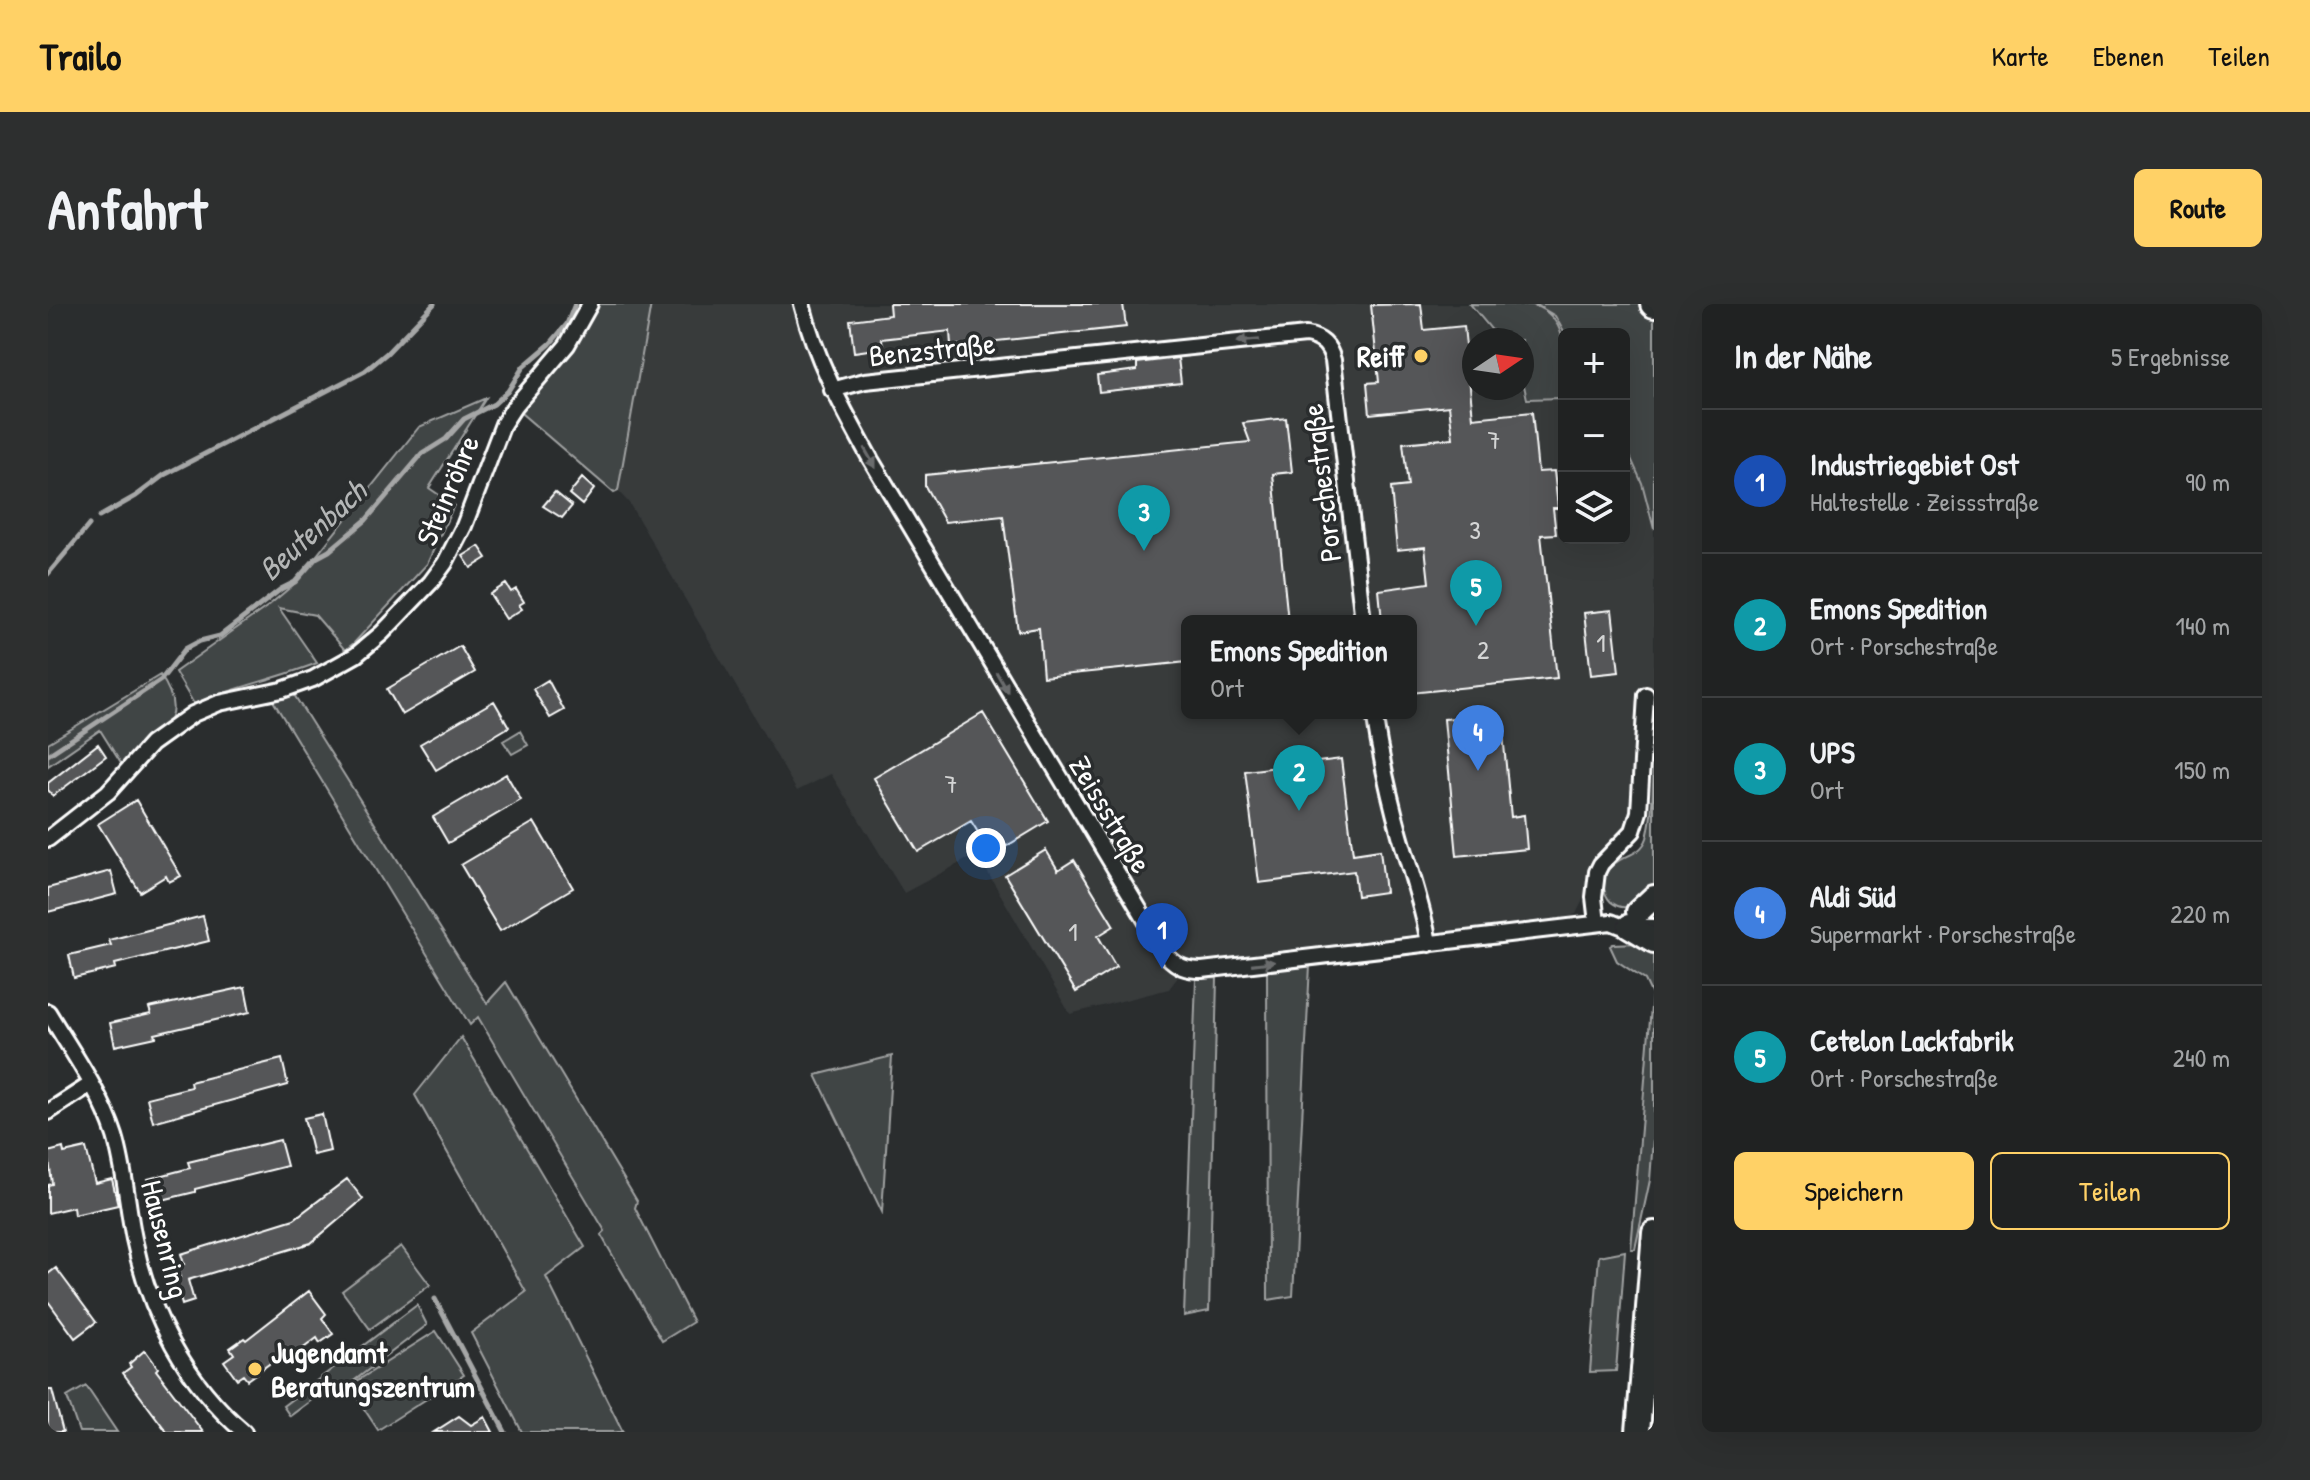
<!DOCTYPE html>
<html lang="de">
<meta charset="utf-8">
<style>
body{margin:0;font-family:"Patrick Hand",sans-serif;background:#2d2f2f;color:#f1f3f6}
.controls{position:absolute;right:24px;top:24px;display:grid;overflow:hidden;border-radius:12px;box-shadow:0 8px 32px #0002}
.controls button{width:72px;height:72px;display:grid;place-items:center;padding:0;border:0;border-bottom:2px solid #3d3f40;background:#202222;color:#f1f3f6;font:40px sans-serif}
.compass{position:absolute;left:1414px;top:24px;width:72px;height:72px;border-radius:50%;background:#202222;box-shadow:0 8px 32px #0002;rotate:77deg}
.you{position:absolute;left:938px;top:544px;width:28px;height:28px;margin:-20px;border:6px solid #fff;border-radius:50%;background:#1a73e8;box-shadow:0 0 0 12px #1a73e833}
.badge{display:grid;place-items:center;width:52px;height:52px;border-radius:50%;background:#ffd166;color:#fff;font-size:26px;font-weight:700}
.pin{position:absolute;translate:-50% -66px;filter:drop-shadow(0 2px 4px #0008)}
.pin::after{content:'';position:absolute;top:42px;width:28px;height:24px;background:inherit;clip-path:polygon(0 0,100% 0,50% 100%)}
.popup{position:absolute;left:1133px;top:311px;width:236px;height:104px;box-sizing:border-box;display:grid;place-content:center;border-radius:12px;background:#202222;filter:drop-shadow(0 2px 6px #0005);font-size:26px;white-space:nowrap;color:#a2a4a5}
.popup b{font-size:30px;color:#f1f3f6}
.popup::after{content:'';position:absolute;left:50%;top:100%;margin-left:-16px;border:16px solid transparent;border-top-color:#202222}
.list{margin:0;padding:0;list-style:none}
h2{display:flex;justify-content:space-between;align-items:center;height:104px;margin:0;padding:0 32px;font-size:34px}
h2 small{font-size:26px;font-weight:400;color:#a2a4a5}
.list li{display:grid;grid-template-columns:52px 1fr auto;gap:24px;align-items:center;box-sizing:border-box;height:144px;padding:0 32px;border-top:2px solid #3d3f40}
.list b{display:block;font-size:30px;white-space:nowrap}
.list p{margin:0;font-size:26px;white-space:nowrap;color:#a2a4a5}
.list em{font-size:26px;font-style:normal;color:#a2a4a5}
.actions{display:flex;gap:16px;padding:24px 32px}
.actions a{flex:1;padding:18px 0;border:2px solid #ffd166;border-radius:12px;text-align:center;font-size:28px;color:#ffd166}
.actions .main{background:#ffd166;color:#111}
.icon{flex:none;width:44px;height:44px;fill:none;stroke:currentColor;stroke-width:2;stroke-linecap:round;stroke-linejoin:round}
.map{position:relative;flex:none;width:1606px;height:1128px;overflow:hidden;border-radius:12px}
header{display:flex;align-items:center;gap:48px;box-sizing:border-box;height:112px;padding:0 40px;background:#ffd166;color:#111}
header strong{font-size:38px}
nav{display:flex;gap:44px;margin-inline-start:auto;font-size:28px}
.intro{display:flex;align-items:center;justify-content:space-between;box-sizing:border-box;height:192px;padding:0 48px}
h1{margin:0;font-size:56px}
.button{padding:20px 36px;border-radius:12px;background:#ffd166;color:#111;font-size:28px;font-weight:700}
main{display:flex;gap:48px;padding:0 48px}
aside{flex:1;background:#202222;border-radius:12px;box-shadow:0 8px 32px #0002}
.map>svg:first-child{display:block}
</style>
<header>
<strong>Trailo</strong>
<nav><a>Karte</a><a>Ebenen</a><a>Teilen</a></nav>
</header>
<div class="intro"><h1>Anfahrt</h1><a class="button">Route</a></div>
<main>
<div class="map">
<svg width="1606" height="1128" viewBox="0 0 1606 1128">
<rect width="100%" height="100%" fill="#2a2d2e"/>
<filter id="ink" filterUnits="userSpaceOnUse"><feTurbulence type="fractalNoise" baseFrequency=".0125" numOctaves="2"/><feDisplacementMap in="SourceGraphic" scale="16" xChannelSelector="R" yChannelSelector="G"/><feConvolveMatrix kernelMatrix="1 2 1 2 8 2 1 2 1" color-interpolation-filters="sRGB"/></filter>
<g filter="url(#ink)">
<path fill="#373a3b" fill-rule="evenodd" d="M603 0H1419L1450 36H1426V84H1474V82L1477 96 1516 95V234H1576V139L1588 160 1603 207 1606 225V391H1592L1585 507 1582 517 1572 533 1546 556 1542 565 1537 592 1528 610 1508 618 1169 657 1130 673 1121 685 1022 710 929 550 856 589 783 470 749 487 581 199 570 187ZM1139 317H1363V409H1139Z"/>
<path fill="#414445" stroke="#a0a2a2" stroke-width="2" d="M547 0H603L570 187 566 189 466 103Z
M1422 0C1439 0 1471 0 1485 1 1525 14 1516 61 1516 94L1479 95 1474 73V36H1452Z
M1487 0H1592L1606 10V225L1594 179 1576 139V30H1517L1507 12Z
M438 94 381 184 406 201 379 260 306 339 297 346 267 311 231 304 269 359C229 375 186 383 146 400L127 368 220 302 245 281 371 123Z
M112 371C145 418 108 431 74 461L52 426 0 462V439Z
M245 389 439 699 458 678 589 897 587 904 645 1018 614 1037 553 931 557 927 430 713 422 721 224 395Z
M472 427 480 441 464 450 455 437Z
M1606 441V586C1598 593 1591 602 1580 603 1574 604 1568 602 1563 598 1552 587 1554 569 1566 560 1578 550 1593 551 1599 534 1606 507 1605 470 1606 441Z
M1591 639 1606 647V822L1602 876 1587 945H1583L1604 691 1597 676 1569 657 1562 642 1565 640Z
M1262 661 1245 992 1220 996 1219 667Z
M1169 674 1161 1007 1136 1012 1148 675Z
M413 733 537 943 498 973 575 1128H474L423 1029 478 988 367 791Z
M844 752 834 908 768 771Z
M353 942 382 981 322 1025 294 987Z
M1577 947 1568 1067 1542 1068 1551 952Z
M369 1001 379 1021 282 1095 276 1087 242 1112 235 1102Z
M388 1027 416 1071 330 1126 301 1082Z
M38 1082 69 1128H31L19 1093Z"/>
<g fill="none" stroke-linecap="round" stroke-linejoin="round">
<path stroke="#a6a7a7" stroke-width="5" d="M51 213 88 192 116 171 317 67 339 49 386 0
M0 270 41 221
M0 451 113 376 137 345 152 337 172 332 233 285 247 278 268 254 281 247 318 216 374 150 398 135 416 115 446 100 460 87 475 63 502 40 519 20 527 0
M387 995 457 1128"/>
</g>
<path fill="#555758" stroke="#fff" stroke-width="2" d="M841 0H1075L1078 23 903 42 902 27 834 35 835 44 806 48 802 16 842 11Z
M1373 0 1376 26 1416 22 1425 114 1484 108 1490 168 1506 167 1510 204H1505L1508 230 1493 231 1509 374 1363 389V317H1334L1331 286 1381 279 1377 243 1349 246 1343 184 1360 182 1355 139 1405 134 1401 102 1322 110 1319 79 1331 78 1323 1Z
M1130 54 1133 79 1051 88 1049 71 1089 66V59Z
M1238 114 1244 168 1225 170 1240 317H1139V358L995 373 991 324 970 327 955 212 897 218 877 182V171L1202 138 1195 119Z
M534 174 546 185 534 201 521 190Z
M507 188 524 202 514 214 495 202Z
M431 242 439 254 423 264 415 252Z
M458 280 463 288 468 285 476 298 471 301 474 305 458 315 442 290Z
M1564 306 1571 368 1543 371 1536 309Z
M412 342 427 368 354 411 339 385Z
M500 376 516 406 502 414 485 385Z
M446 397 461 423 388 466 372 440Z
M935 409 1000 517 944 551 923 517 870 548 826 474Z
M1420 413 1421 423 1454 420 1463 513 1476 511 1479 545 1409 552 1396 415Z
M50 440 58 452 5 492 0 486V479Z
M1293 455 1305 550 1332 546 1337 588 1309 592 1306 567 1211 579 1197 467Z
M458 470 473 496 400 539 385 513Z
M88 496 133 572 121 578 118 572 92 588 50 520Z
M486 518 525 584 452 627 413 561Z
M998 546 1010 566 1026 556 1066 622 1050 632 1068 663 1028 688 957 571Z
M63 567 69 590 0 608V584Z
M155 612 161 637 67 660 68 664 26 674 21 651 63 641 61 636Z
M197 683 202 708 107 730 108 733 67 742 62 719 103 710 101 704Z
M234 755 240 781 105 818 99 794 143 783 142 778Z
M274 810 282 847 265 851 256 814Z
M232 836 239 862 147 885V888L106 898 100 875 142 864 140 858Z
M15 844 16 849 38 844 47 879 64 875 70 901 26 911 25 903 0 909V881L4 880 0 848Z
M299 875 315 895 263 939 140 976 146 997 134 1001 127 976 132 973 128 962 136 960 133 950 246 915Z
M8 964 48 1018 27 1034 0 997V970Z
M261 987 278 1010 274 1014 285 1030 272 1039 269 1034 249 1049 251 1054 238 1060 235 1050 199 1076 195 1071 189 1075 176 1057 186 1050 182 1044 196 1034 198 1036Z
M97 1046 110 1064 108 1066 155 1128H119L75 1069 83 1063 81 1060Z
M0 1086H4L15 1128H0Z
M411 1112 423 1121 437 1113 445 1128H386Z"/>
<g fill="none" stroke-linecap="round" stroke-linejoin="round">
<defs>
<path id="street" d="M754 0C768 57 795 105 823 156L1119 652C1130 663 1138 666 1154 666L1563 618 1573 622 1606 623
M784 86 817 77 1258 31C1274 34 1281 41 1285 56L1315 317
M1326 409C1332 450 1341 491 1352 531 1362 567 1375 602 1381 640
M0 535 60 488 103 440 145 410 171 399 234 386 265 375 308 351 334 329 383 278 397 259 416 222 455 120 466 103 519 41 542 0
M1549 619 1546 593 1549 568 1553 560 1585 527 1591 508 1598 391
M0 708C24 748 53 788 67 832 77 865 79 901 86 935 101 1008 138 1079 196 1128
M0 808 43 780"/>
<path id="primary" d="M1590 608 1606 593
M1581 622 1606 637
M1590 1128 1606 929"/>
<path id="highway" d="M1605 0 1606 1"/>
</defs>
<use href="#street" stroke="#fff" stroke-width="20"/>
<use href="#primary" stroke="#fff" stroke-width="28"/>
<use href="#highway" stroke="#fff" stroke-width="30"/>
<use href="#street" stroke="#2a2d2e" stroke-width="14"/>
<use href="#primary" stroke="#2a2d2e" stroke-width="22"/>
<use href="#highway" stroke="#2a2d2e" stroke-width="24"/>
</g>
<defs><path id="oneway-solid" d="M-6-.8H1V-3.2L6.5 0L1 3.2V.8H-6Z" transform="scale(2)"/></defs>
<g fill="#6a6c6d">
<use href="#oneway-solid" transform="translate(1200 37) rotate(174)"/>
<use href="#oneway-solid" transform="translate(822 154) rotate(60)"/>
<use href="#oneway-solid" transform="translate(954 378) rotate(60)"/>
<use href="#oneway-solid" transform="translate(1215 659) rotate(-7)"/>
</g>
</g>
<g fill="#ffd166" stroke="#2a2d2e" stroke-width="3">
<circle cx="1373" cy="52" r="8"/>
<circle cx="207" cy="1065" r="8"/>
</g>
<g text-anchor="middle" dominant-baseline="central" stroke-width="7" stroke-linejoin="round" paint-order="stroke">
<g font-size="26" fill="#d4d5d5">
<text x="1446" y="135">7</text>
<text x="1427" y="225">3</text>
<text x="1553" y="338">1</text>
<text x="1435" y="345">2</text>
<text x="903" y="479">7</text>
<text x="1025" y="627">1</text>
</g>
<g font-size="30" fill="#fff" stroke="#2a2d2e">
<text transform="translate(884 45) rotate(-6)">Benzstraße</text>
<text transform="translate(1273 179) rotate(-97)">Porschestraße</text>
<text transform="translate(399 186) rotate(-67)">Steinröhre</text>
<text transform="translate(1063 510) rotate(59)">Zeissstraße</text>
<text transform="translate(118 935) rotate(76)">Hausenring</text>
</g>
<g font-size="30" font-weight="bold" fill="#fff" stroke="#2a2d2e" text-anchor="end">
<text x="1357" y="52">Reiff</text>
<text x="223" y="1048" text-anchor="start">Jugendamt<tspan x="223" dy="34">Beratungszentrum</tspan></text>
</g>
<g font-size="32" font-style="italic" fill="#b4b6b6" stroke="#2a2d2e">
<text transform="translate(264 226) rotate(-42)">Beutenbach</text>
</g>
</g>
</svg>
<div class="controls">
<button>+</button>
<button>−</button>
<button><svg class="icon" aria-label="layers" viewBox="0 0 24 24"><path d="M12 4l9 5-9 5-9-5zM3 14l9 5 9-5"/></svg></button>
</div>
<svg class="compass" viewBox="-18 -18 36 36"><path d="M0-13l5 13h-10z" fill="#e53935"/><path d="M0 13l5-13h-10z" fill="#a2a4a5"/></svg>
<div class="you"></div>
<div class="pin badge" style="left:1114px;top:665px;background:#1a4fb4">1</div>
<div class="pin badge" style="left:1251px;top:507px;background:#0f9aa8">2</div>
<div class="popup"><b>Emons Spedition</b>Ort</div>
<div class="pin badge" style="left:1096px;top:247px;background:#0f9aa8">3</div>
<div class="pin badge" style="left:1430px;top:467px;background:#3f7fe0">4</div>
<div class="pin badge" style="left:1428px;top:322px;background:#0f9aa8">5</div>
</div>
<aside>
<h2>In der Nähe<small>5 Ergebnisse</small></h2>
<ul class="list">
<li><span class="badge" style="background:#1a4fb4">1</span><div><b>Industriegebiet Ost</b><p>Haltestelle · Zeissstraße</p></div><em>90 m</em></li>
<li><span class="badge" style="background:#0f9aa8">2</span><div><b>Emons Spedition</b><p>Ort · Porschestraße</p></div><em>140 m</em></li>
<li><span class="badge" style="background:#0f9aa8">3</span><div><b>UPS</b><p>Ort</p></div><em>150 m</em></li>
<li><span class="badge" style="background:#3f7fe0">4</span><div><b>Aldi Süd</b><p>Supermarkt · Porschestraße</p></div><em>220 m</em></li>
<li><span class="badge" style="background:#0f9aa8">5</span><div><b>Cetelon Lackfabrik</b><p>Ort · Porschestraße</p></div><em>240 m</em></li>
</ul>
<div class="actions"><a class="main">Speichern</a><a>Teilen</a></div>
</aside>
</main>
